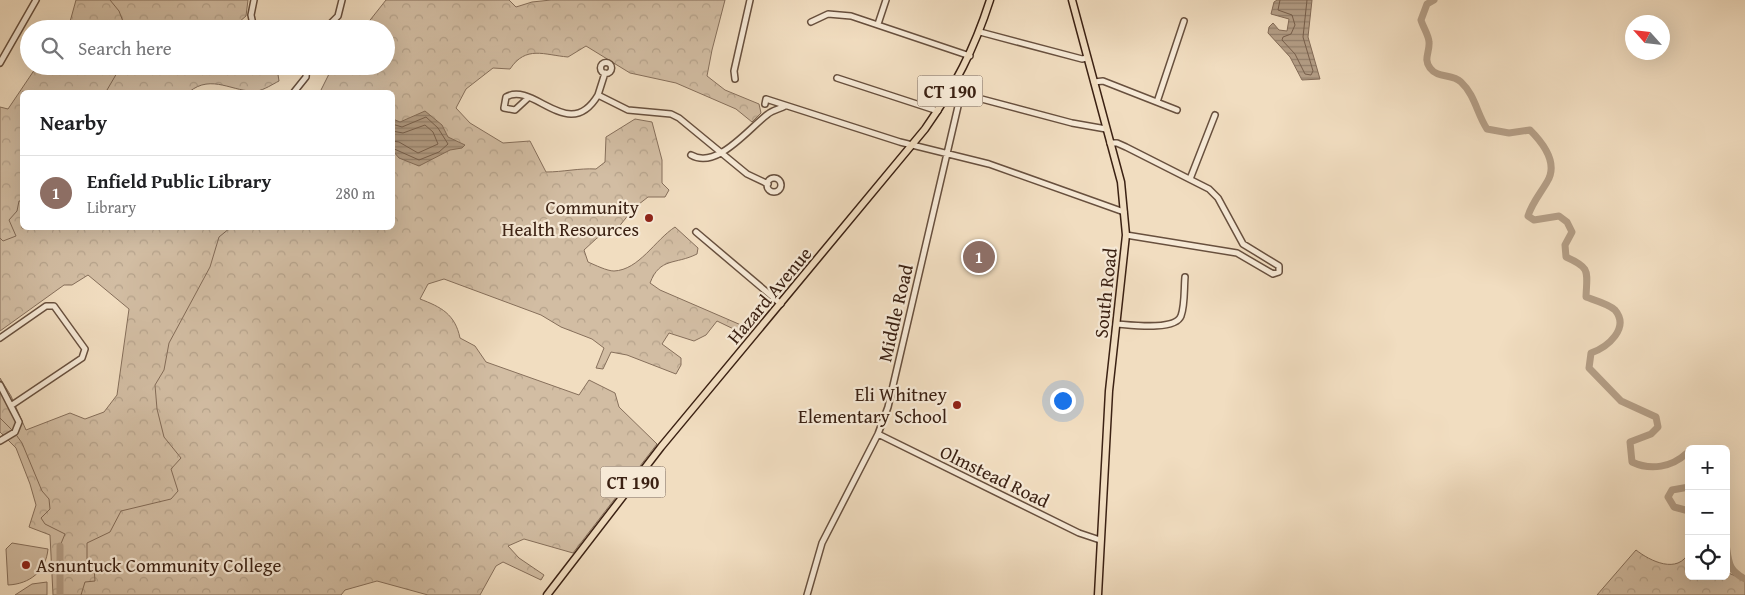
<!DOCTYPE html>
<meta charset="utf-8">
<style>
body{margin:0;font-family:"Gentium Book Plus",serif;background:#f6f6f6;color:#202124}
.controls{position:absolute;right:15px;bottom:15px;display:grid;overflow:hidden;border-radius:8px;box-shadow:0 5px 20px #0002}
.controls button{width:45px;height:45px;display:grid;place-items:center;padding:0;border:0;border-bottom:1px solid #e0e0e0;background:#fff;color:#202124;font:25px sans-serif}
.compass{position:absolute;left:1625px;top:15px;width:45px;height:45px;border-radius:50%;background:#fff;box-shadow:0 5px 20px #0002;rotate:297deg}
.you{position:absolute;left:1062px;top:400px;width:18px;height:18px;margin:-12px;border:4px solid #fff;border-radius:50%;background:#1a73e8;box-shadow:0 0 0 8px #1a73e833}
.badge{display:grid;place-items:center;width:32px;height:32px;border-radius:50%;background:#8f2418;color:#fff;font-size:16px;font-weight:700}
.pin{position:absolute;translate:-50% -50%;border:2px solid #fff;box-shadow:0 1px 5px #0006}
.list{margin:0;padding:0;list-style:none}
h2{display:flex;justify-content:space-between;align-items:center;height:65px;margin:0;padding:0 20px;font-size:21px}
h2 small{font-size:16px;font-weight:400;color:#757577}
.list li{display:grid;grid-template-columns:32px 1fr auto;gap:15px;align-items:center;box-sizing:border-box;height:75px;padding:0 20px;border-top:1px solid #e0e0e0}
.list b{display:block;font-size:19px;white-space:nowrap}
.list p{margin:0;font-size:16px;white-space:nowrap;color:#757577}
.list em{font-size:16px;font-style:normal;color:#757577}
.icon{flex:none;width:28px;height:28px;fill:none;stroke:currentColor;stroke-width:2;stroke-linecap:round;stroke-linejoin:round}
.map{position:relative;flex:none;width:1745px;height:595px;overflow:hidden}
.search{position:absolute;background:#fff;box-shadow:0 5px 20px #0002;left:20px;top:20px;width:375px;height:55px;display:flex;align-items:center;gap:12px;box-sizing:border-box;padding:0 18px;border-radius:28px;color:#757577;font-size:19px}
.panel{position:absolute;background:#fff;box-shadow:0 5px 20px #0002;left:20px;top:90px;width:375px;height:140px;border-radius:8px}
.map>svg:first-child{display:block}
</style>
<div class="map">
<svg width="1745" height="595" viewBox="0 0 1745 595">
<defs>
<pattern id="forest-crowns" width="20" height="18" patternUnits="userSpaceOnUse" patternTransform="scale(1.25)"><rect width="20" height="18" fill="#d2bda3"/><path d="M2 6a3 3 0 1 1 6 0M12 15a3 3 0 1 1 6 0" fill="none" stroke="#b5a28b"/></pattern>
<pattern id="water-rules" width="6" height="5" patternUnits="userSpaceOnUse" patternTransform="scale(1.25)"><rect width="6" height="5" fill="#b39d85"/><path d="M0 2.5h6" fill="none" stroke="#93806c"/></pattern>
</defs>
<rect width="100%" height="100%" fill="#f1ddc0"/>
<filter id="stains"><feTurbulence type="fractalNoise" baseFrequency=".004" numOctaves="4"/><feColorMatrix values="0 0 0 0 .2 0 0 0 0 .09 0 0 0 0 .02 0 0 0 .5 -.17"/></filter>
<radialGradient id="worn" r=".72"><stop offset=".6" stop-color="#630" stop-opacity="0"/><stop offset="1" stop-color="#630" stop-opacity=".3"/></radialGradient>
<path fill="url(#forest-crowns)" stroke="#866f5b" d="M76 0H248L246 16 231 29H68Z
M386 0H509L516 7 532 2 551 0H725L712 50 707 76 725 90 759 104 761 113 752 122 736 109 676 83 630 73 586 46 568 57C544 55 526 45 510 69L493 68 466 89 456 108 470 123 503 143 530 141 546 172C563 172 579 168 596 169L605 162 606 137 635 119 652 122 662 160V183L669 190 665 197H648L634 208 617 229 597 238 584 250 588 262C595 265 607 271 614 271 639 270 655 240 675 227L698 248 697 254C675 265 660 257 650 283L660 290 741 325 746 331 744 334 717 321 706 335 694 341 669 333 662 344 681 358V365L676 374 627 355 611 352 603 369 596 368 604 348 592 339 561 327 541 315 444 279 428 284 420 299C441 307 455 314 460 338L475 346 486 362 579 395 589 380 615 393 619 407 657 444 573 553 524 539 508 546 519 558 544 575 541 580 503 562 496 566 480 595H428L377 581 345 590 341 595H53L50 535 29 527 36 505 30 484 16 448 0 432V378L11 396 26 430 70 413 85 419 104 412 117 395 129 309 88 275 72 285H64L0 331V107L8 109 37 66H274L277 68 279 81C273 84 264 90 257 91 233 93 212 73 189 92H22V228H392V92H320L333 66H386V29H363Z
M1636 550C1650 561 1678 575 1689 552V576H1726V572L1745 580V595H1597Z"/>
<path fill="#d2bda3" stroke="#866f5b" d="M12 543 48 549C46 571 30 584 8 585L6 549Z
M47 582V595H15L32 584Z"/>
<path fill="url(#water-rules)" stroke="#836b57" d="M1277 0H1312L1308 37 1320 79 1302 80 1290 57 1268 33 1269 27 1273 23 1279 30 1287 31 1289 19 1271 14 1274 2Z
M425 111 442 125 448 137 465 145 462 148 450 150 419 166 399 158 393 151V119L400 122Z"/>
<g fill="none" stroke-linecap="round" stroke-linejoin="round">
<path stroke="#775f4c" stroke-width="1" d="M1280 0 1278 10 1292 15 1295 25 1291 34 1283 37 1282 40 1295 54 1305 74 1311 75 1313 71 1303 37 1307 0
M392 124 402 127 426 117 438 128 448 144 439 152 419 160 392 148
M392 131 403 133 425 125 433 132 438 144 418 153 399 142 392 141"/>
<path stroke="#836b57" stroke-width="1" d="M110 0 119 11 124 24 122 29
M108 92 107 90 121 66
M0 238 3 241 16 236 9 220 17 211 19 201H22
M0 418 12 430
M17 436 22 443 42 491 49 499 50 509 41 518 45 524 65 534 60 546
M81 595 85 582 95 581 94 568 87 563V543L110 532 121 511 171 499 178 491 171 469 181 458 164 437 157 409 155 385 164 370 169 343 210 267 219 237 230 228"/>
<path stroke="#b39d85" stroke-width="7" d="M1434 0 1427 4 1421 20C1423 27 1429 36 1429 42 1430 52 1423 59 1430 68 1438 79 1452 73 1461 82 1475 95 1477 114 1487 129L1509 133 1530 130C1543 143 1559 163 1547 182 1540 194 1532 203 1528 216L1534 220 1559 216 1567 222 1572 232 1565 245 1566 257C1591 268 1587 271 1586 297 1594 300 1609 304 1615 310 1630 328 1608 347 1591 353L1589 368 1621 401 1656 417 1658 427 1651 434 1630 442 1632 462C1651 471 1672 467 1687 453L1689 454
M1689 487 1672 490 1668 497 1674 507 1689 511
M1726 544C1729 563 1728 570 1745 579
M60 546V595"/>
<defs>
<path id="minor" d="M254 0 251 15 254 29
M811 22 828 14 851 16 970 56
M878 24 886 0
M325 29 338 16 342 0
M980 32 1082 59 1087 58
M600.5 68a5.5 5.5 0 1 1 11 0a5.5 5.5 0 1 1-11 0Z
M0 63 36 0
M837 78 938 111
M735 79 734 71 750 0
M1094 82 1103 81 1177 110
M294 92 306 77 307 66
M959 93 1072 123 1106 129
M598 95 605 73
M528 98 515 110 504 108 506 97C534 81 569 144 598 95L628 110 671 114 679 118 747 174 768 184
M1157 102 1184 21
M765 104 766 99 900 142 989 164 1124 212
M1110 143H1117L1126 147 1209 189 1218 198 1243 244 1279 266V272L1273 274 1237 253 1126 235
M691 155C717 170 748 129 768 114 773 110 780 109 785 106
M767 185a7 7 0 1 1 14 0a7 7 0 1 1-14 0Z
M1190 179 1215 115
M696 232 781 304
M1117 324C1131 325 1175 331 1181 316 1185 305 1184 288 1185 277
M0 338 46 306H54L85 349 82 358 12 405
M0 385 19 422 15 432 0 441
M878 434 1079 533 1100 540
M807 595 822 543 878 434 888 407 959 102 960 94 952 89"/>
<path id="major" d="M1072 0 1121 182 1126 235 1109 391 1098 595
M547 595 661 447 925 129C955 86 974 50 990 0"/>
</defs>
<use href="#minor" stroke="#68503e" stroke-width="8"/>
<use href="#major" stroke="#3b2113" stroke-width="9"/>
<use href="#minor" stroke="#f6e9d6" stroke-width="5"/>
<use href="#major" stroke="#f1ddc0" stroke-width="6"/>
</g>
<g fill="#8f2418" stroke="#f6e9d6" stroke-width="2">
<circle cx="649" cy="218" r="5"/>
<circle cx="957" cy="405" r="5"/>
<circle cx="26" cy="565" r="5"/>
</g>
<g text-anchor="middle" dominant-baseline="central" stroke-width="4.5" stroke-linejoin="round" paint-order="stroke">
<g fill="#f6e9d6" stroke="#735d4e" stroke-width="1">
<rect x="917.5" y="75.5" width="65" height="31" rx="4"/>
<rect x="600.5" y="466.5" width="65" height="31" rx="4"/>
</g>
<g font-size="18" font-weight="bold" fill="#3b2113">
<text x="950" y="91">CT 190</text>
<text x="633" y="482">CT 190</text>
</g>
<g font-size="19" fill="#3b2113" stroke="#f6e9d6" text-anchor="end">
<text x="639" y="207">Community<tspan x="639" dy="22">Health Resources</tspan></text>
<text x="947" y="394">Eli Whitney<tspan x="947" dy="22">Elementary School</tspan></text>
<text x="36" y="565" text-anchor="start">Asnuntuck Community College</text>
</g>
<g font-size="19" fill="#3b2113" stroke="#f6e9d6">
<text transform="translate(1105 293) rotate(-84)">South Road</text>
<text transform="translate(769 295) rotate(-50)">Hazard Avenue</text>
<text transform="translate(895 313) rotate(-77)">Middle Road</text>
<text transform="translate(995 476) rotate(26)">Olmstead Road</text>
</g>
</g>
<rect width="100%" height="100%" filter="url(#stains)"/>
<rect width="100%" height="100%" fill="url(#worn)"/>
</svg>
<div class="controls">
<button>+</button>
<button>−</button>
<button><svg class="icon" aria-label="locate" viewBox="0 0 24 24"><circle cx="12" cy="12" r="6"/><path d="M12 2v4M12 18v4M2 12h4M18 12h4"/></svg></button>
</div>
<svg class="compass" viewBox="-18 -18 36 36"><path d="M0-13l5 13h-10z" fill="#e53935"/><path d="M0 13l5-13h-10z" fill="#757577"/></svg>
<div class="you"></div>
<div class="pin badge" style="left:979px;top:257px;background:#8d6e63">1</div>
<div class="search"><svg class="icon" aria-label="search" viewBox="0 0 24 24"><circle cx="10" cy="10" r="6"/><path d="M15 15l6 6"/></svg>Search here</div>
<section class="panel">
<h2>Nearby<small></small></h2>
<ul class="list">
<li><span class="badge" style="background:#8d6e63">1</span><div><b>Enfield Public Library</b><p>Library</p></div><em>280 m</em></li>
</ul>
</section>
</div>
